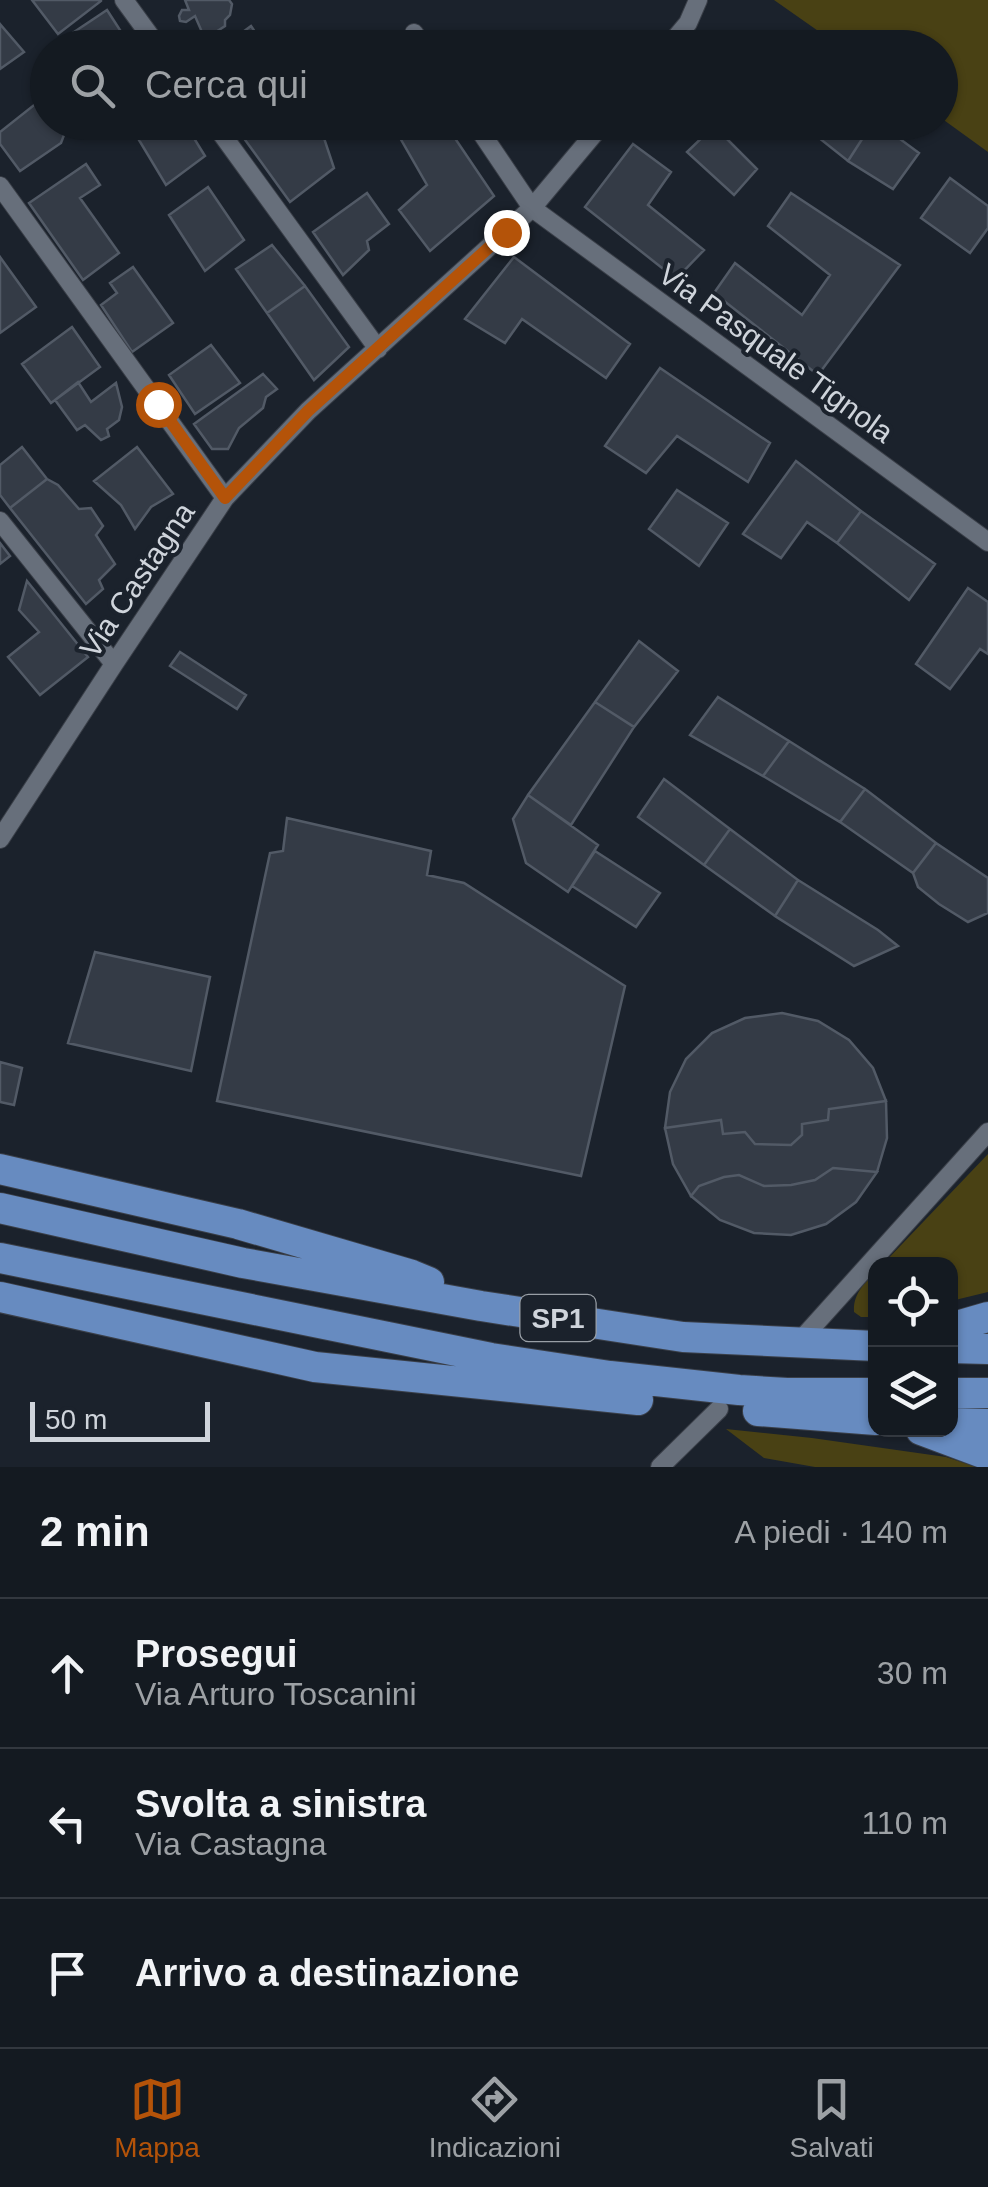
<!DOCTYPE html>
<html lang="it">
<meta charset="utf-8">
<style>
body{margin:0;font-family:Helvetica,sans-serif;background:#1d232a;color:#f1f3f6}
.controls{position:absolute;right:30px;bottom:30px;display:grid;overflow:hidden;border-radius:20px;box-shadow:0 2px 8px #0004}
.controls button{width:90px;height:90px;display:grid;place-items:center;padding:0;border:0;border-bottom:2px solid #33383f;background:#141a21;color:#f1f3f6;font:50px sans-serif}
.scale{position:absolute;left:30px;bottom:25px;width:180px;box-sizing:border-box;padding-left:10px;border:5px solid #cfd4db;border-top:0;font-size:28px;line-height:35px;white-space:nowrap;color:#cfd4db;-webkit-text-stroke:8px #1b222c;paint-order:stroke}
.stop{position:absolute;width:30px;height:30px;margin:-22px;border:8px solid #b45309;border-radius:50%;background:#fff}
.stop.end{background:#b45309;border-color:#fff;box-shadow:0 2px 10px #0008}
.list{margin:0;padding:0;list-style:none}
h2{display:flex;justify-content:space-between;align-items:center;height:130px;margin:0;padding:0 40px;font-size:42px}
h2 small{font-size:32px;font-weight:400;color:#9da1a5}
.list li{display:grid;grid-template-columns:65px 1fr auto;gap:30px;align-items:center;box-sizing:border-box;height:150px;padding:0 40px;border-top:2px solid #33383f}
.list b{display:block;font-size:38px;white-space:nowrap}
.list p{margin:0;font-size:32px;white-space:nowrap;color:#9da1a5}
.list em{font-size:32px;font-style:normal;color:#9da1a5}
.icon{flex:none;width:55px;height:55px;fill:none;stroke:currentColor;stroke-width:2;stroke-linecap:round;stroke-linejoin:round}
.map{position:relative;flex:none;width:988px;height:1467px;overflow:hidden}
.search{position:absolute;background:#141a21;box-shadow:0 2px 8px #0004;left:30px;right:30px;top:30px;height:110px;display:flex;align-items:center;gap:25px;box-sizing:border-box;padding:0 35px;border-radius:55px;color:#9da1a5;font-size:38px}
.sheet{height:580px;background:#141a21}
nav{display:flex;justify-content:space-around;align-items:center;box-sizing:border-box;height:140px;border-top:2px solid #33383f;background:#141a21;font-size:28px;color:#9da1a5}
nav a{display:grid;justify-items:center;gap:5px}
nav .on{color:#b45309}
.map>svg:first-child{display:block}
</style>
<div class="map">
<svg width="988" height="1467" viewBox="0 0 988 1467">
<rect width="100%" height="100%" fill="#1b222c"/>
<path fill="#494114" d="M774 0H988V152L941 118 940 48 841 47Z
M988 1154V1292L951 1301 950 1264H883Z
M875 1272V1317H861L854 1312C853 1294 864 1284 875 1272Z
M726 1429 812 1438 946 1457 976 1467H815L764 1458Z"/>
<path fill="#343b46" stroke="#525a66" stroke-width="2.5" d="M32 0H101V1L58 34Z
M185 0H229L232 4 230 15 225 20V26L205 39 195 16 186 22 180 21 179 16 182 10H189Z
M107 10 131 47 72 48 65 38Z
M0 24 24 52 0 69Z
M251 26 266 48H221Z
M378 34 389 48H355Z
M48 94V122H69L61 143 20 171 0 144V132Z
M128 122H165L139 140Z
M165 122H184L205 156 166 185 139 140Z
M265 122H315L322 132 334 168 290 202 243 137Z
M419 122H444L494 196 430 251 399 210 427 185 399 136Z
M799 122H873L848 161Z
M873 122H877L919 153 893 189 848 161Z
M714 126 757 169 734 195 687 152Z
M633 144 671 172 648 205 704 250 676 279 585 207Z
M86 164 100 185 80 198 119 253 83 280 29 203Z
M950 178 988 206V228L970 253 921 218Z
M208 187 244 240 205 271 169 215Z
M367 193 389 224 367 241 369 250 343 275 313 232Z
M791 193 900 265 818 375 714 293 735 263 802 315 830 275 768 226Z
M272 245 305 286 267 313 236 269Z
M0 257 36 307 0 333Z
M514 257 630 344 606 378 522 319 505 343 465 319Z
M133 267 173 323 132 352 101 305 117 293 110 283Z
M305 286 349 347 314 380 267 313Z
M72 327 100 367 51 403 22 364Z
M211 345 240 383 195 414 169 375Z
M660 368 770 443 748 482 677 436 646 473 605 446Z
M263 374 277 389 266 397 263 408 239 428 228 449H212L194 424Z
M78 382 91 402 116 383 122 407 119 420 107 429 109 436 101 440 85 425 77 430 55 400Z
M22 447 47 479 10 508 0 495V465Z
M137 447 173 494 151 507 135 529 121 505 94 481Z
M796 461 861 511 837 543 807 522 781 558 743 534Z
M47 479 58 485 79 509 91 508 103 526 96 535 115 564 99 580 103 589 86 604 10 508Z
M677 490 728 523 699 566 649 529Z
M861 511 935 564 909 600 837 543Z
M0 543 10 556 0 564Z
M27 581 88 657 40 695 8 657 39 632 19 610Z
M968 588 988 602V654L980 649 950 689 916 664Z
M639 641 678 671 634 727 595 702Z
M180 652 246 695 237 709 170 666Z
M718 697 789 741 763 776 690 735Z
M595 702 634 727 571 825 528 795Z
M789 741 865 789 840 822 763 776Z
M664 779 730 829 704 865 638 817Z
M865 789 936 843 913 873 840 822Z
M528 795 598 845 568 892 526 863 513 819Z
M287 818 431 851 427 875 464 883 625 986 581 1176 217 1101 270 853 283 851Z
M730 829 798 880 775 916 704 865Z
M936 843 988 878V913L968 922 939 904 918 887 913 873Z
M595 851 660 893 636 927 572 886Z
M798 880 878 930 898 946 854 966 775 916Z
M95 952 210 977 191 1071 68 1043Z
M782 1013 818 1021 849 1040 873 1068 886 1101 829 1109 828 1120 802 1124V1135L791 1145 755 1144 745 1132 723 1134 721 1120 665 1128 670 1092 686 1059 712 1033 745 1018Z
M0 1062 22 1068 14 1105 0 1102Z
M886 1101 887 1138 877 1172 833 1168 815 1180 791 1185 764 1186 739 1175 724 1177 699 1186 691 1196 673 1164 665 1128 721 1120 723 1134 745 1132 755 1144 791 1145 802 1135V1124L828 1120 829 1109Z
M833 1168 877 1172 856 1202 826 1224 791 1235 754 1233 720 1220 691 1196 699 1186 724 1177 739 1175 764 1186 791 1185 815 1180Z"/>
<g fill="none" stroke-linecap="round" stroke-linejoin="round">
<defs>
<path id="street" d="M124 0 159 48
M414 33 424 48
M667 48 688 23 698 0
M213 122 378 349
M474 122 532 208 988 542
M0 186 225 498
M0 521 114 664
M0 839 114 664 225 498 308 411 532 208 604 122
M798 1343 988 1132
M660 1467 719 1409"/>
<path id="highway" d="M0 1169 238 1224 412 1275 429 1282
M0 1208 243 1263 481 1306 683 1337 876 1346
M0 1258 491 1358 610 1376 739 1390 787 1393H876
M0 1297 315 1367 638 1400
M950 1328 988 1317
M950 1348 988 1349
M950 1393H988
M758 1411 876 1420
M950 1423 988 1424
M921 1430 988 1455"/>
</defs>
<use href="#street" stroke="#3a3f48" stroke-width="20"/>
<use href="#highway" stroke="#3a3f48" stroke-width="32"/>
<use href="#street" stroke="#676f7b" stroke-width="18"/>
<use href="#highway" stroke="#678bc0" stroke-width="30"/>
</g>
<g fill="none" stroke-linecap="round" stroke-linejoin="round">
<path stroke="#b45309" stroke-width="12" d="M158 404 225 498 308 411 506 232"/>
</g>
<g text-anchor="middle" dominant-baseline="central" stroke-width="8" stroke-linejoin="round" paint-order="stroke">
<rect fill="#1b222c" stroke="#999fa6" stroke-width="2.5" x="520.5" y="1295" width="75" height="46" rx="8"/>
<g font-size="28" font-weight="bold" fill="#cfd4db">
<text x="558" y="1318">SP1</text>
</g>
<g font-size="30" fill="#cfd4db" stroke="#1b222c">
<text transform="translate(776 353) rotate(36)">Via Pasquale Tignola</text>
<text transform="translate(137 580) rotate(-56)">Via Castagna</text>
</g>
</g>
</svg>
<div class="controls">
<button><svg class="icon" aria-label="locate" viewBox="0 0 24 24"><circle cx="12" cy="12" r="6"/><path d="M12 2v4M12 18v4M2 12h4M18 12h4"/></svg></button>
<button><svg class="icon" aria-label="layers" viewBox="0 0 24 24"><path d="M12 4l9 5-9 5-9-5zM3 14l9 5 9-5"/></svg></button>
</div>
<div class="scale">50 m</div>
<div class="stop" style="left:158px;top:404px"></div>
<div class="stop end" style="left:506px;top:232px"></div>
<div class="search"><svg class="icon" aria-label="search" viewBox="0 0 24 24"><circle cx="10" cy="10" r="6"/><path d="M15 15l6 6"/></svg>Cerca qui</div>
</div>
<section class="sheet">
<h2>2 min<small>A piedi · 140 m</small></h2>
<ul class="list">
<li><svg class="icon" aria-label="ahead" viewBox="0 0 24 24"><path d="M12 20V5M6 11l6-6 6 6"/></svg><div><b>Prosegui</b><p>Via Arturo Toscanini</p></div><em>30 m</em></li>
<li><svg class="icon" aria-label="left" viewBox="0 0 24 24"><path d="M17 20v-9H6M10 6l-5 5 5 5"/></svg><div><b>Svolta a sinistra</b><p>Via Castagna</p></div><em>110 m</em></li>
<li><svg class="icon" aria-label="arrive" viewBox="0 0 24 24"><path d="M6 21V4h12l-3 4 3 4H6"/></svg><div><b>Arrivo a destinazione</b></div></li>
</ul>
</section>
<nav>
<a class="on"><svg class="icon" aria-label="map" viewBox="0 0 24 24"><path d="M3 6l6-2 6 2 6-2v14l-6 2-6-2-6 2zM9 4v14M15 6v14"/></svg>Mappa</a>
<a><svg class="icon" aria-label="directions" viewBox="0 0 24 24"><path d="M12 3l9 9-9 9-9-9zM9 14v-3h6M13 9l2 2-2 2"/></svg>Indicazioni</a>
<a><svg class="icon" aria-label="saved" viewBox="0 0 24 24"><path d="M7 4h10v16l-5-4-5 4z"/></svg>Salvati</a>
</nav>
